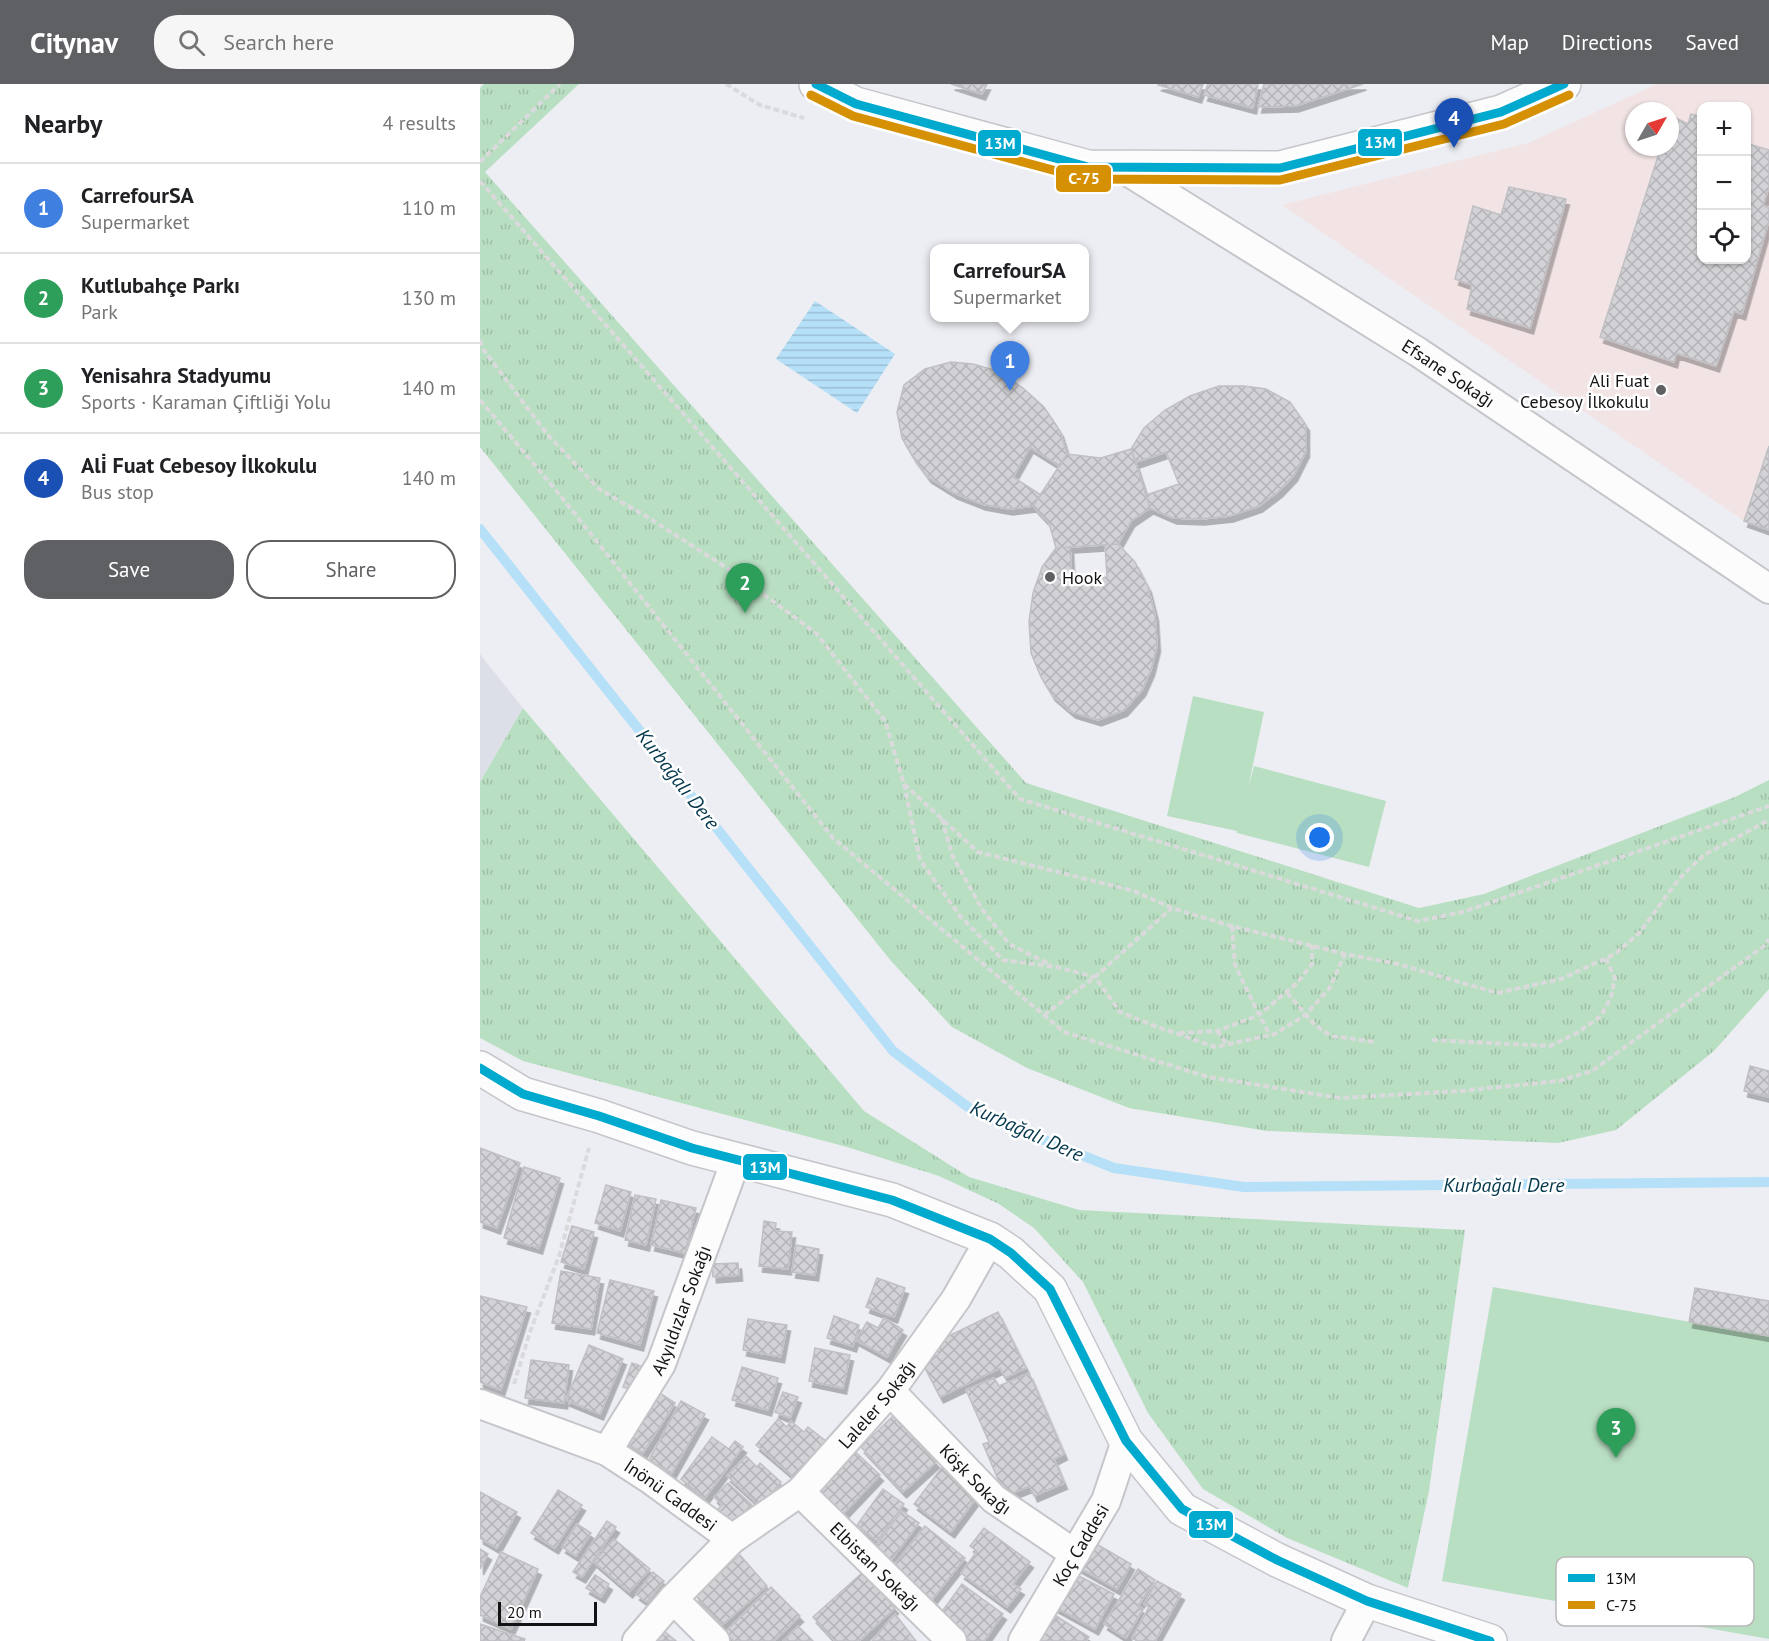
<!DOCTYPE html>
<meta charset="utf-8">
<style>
body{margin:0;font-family:"PT Sans",sans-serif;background:#f6f6f6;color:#202124}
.controls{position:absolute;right:18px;top:18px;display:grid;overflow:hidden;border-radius:12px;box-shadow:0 2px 4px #0004}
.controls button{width:54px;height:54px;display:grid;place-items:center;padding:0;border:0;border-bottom:2px solid #e0e0e0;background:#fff;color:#202124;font:30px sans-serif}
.compass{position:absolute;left:1145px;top:18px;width:54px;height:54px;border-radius:50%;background:#fff;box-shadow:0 2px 4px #0004;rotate:51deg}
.scale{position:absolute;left:18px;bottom:15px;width:99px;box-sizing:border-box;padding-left:6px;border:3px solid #121315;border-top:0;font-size:16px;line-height:21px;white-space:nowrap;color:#121315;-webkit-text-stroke:4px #fff;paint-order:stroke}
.you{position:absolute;left:840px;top:754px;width:21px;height:21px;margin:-15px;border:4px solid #fff;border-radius:50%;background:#1a73e8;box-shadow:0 0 0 9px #1a73e833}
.badge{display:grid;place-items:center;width:39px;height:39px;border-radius:50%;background:#5f6063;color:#fff;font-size:20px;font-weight:700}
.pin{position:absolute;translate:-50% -50px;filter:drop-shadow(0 2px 3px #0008)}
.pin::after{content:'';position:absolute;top:32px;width:21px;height:18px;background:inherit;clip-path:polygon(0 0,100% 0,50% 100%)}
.popup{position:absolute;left:450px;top:160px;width:159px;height:78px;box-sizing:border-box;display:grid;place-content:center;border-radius:12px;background:#fff;filter:drop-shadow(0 2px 4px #0005);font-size:20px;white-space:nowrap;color:#757577}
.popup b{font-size:22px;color:#202124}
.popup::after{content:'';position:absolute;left:50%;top:100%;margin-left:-12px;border:12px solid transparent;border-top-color:#fff}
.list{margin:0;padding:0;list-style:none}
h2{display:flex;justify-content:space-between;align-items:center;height:78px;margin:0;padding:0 24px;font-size:26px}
h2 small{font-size:20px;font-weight:400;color:#757577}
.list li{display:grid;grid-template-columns:39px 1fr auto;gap:18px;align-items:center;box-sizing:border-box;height:90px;padding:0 24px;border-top:2px solid #e0e0e0}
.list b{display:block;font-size:22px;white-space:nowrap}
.list p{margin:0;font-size:20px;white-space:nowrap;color:#757577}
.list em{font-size:20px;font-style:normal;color:#757577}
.actions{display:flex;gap:12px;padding:18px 24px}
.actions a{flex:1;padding:14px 0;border:2px solid #5f6063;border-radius:24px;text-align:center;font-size:21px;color:#5f6063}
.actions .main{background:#5f6063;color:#fff}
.icon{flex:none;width:33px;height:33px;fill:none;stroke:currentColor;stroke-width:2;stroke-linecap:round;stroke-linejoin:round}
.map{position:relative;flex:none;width:1289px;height:1557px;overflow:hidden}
header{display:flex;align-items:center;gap:36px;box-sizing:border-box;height:84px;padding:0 30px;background:#5f6063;color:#fff}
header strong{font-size:28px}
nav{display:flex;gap:33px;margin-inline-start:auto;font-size:21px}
.search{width:420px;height:54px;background:#f6f6f6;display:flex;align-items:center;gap:15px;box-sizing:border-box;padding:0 21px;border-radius:24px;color:#757577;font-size:22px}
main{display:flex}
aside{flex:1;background:#fff}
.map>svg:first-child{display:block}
</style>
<header>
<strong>Citynav</strong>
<div class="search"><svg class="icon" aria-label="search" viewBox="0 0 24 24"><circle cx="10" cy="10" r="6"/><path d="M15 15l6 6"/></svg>Search here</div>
<nav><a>Map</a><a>Directions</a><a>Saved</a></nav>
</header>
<main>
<aside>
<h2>Nearby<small>4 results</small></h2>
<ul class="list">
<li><span class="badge" style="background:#3f7fe0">1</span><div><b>CarrefourSA</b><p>Supermarket</p></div><em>110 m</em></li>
<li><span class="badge" style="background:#2e9e5b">2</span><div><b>Kutlubahçe Parkı</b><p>Park</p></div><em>130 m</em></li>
<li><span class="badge" style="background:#2e9e5b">3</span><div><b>Yenisahra Stadyumu</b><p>Sports · Karaman Çiftliği Yolu</p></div><em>140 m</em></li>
<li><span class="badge" style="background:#1a4fb4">4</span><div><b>Ali̇ Fuat Cebesoy İlkokulu</b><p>Bus stop</p></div><em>140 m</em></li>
</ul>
<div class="actions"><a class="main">Save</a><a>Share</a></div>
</aside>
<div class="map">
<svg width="1289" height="1557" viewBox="0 0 1289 1557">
<defs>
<pattern id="park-tufts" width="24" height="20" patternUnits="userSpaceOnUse" patternTransform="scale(1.5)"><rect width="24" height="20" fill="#b9dfc2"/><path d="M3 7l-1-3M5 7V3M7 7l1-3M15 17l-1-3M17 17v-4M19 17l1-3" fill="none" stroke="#9ebea6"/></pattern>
<pattern id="water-rules" width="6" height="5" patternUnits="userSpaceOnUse" patternTransform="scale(1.5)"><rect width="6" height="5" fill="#b6e0f8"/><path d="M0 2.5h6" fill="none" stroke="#9bbfd4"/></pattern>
<pattern id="building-cross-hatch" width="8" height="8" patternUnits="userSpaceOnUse" patternTransform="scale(1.5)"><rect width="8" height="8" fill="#d3d2d6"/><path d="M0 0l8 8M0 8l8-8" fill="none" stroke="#b4b3b7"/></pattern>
<filter id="shadow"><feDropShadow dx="3.5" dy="6" stdDeviation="0" flood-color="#0004"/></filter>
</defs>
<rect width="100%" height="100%" fill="#edeef3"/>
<path fill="#dddfe8" d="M0 570 43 624 0 698Z"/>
<path fill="#f2e4e5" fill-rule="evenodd" d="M1177 0H1289V446L1264 437 802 121 1048 59ZM1222 22H1266V176H1222ZM1154 27H1190V63H1154Z"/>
<path fill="#b9dfc2" d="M713 612 784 628 768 704 774 682 906 717 889 783 757 749V747L687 732Z
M1013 1203 1289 1252V1555L962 1497Z"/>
<path fill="url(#park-tufts)" d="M4 0H99L5 88 546 699 939 824 1004 810 1255 713 1289 696V905L1234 967 1136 1046 1078 1059 787 1047 649 1024 547 984 472 943 411 877 0 363V4Z
M43 624 384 1027 489 1093 599 1126 985 1146 949 1407 928 1504 807 1454 723 1405 668 1329 603 1198 554 1144 519 1120 459 1092 367 1063 43 977 0 954V698Z"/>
<path fill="url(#water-rules)" d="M335 217 415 270 377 329 296 275Z"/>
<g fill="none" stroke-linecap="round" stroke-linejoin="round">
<path stroke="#b6e0f8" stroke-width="10" d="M0 445 413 967 496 1029 634 1084 764 1103 1289 1098"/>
</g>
<path fill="url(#building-cross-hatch)" stroke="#c0c0c4" stroke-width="1.5" filter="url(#shadow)" d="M471 0H507L502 10Z
M679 0H723L718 13 678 1Z
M728 0H778L773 24 724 11Z
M784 0H883L815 22 778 23Z
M1211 30 1222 33V176H1266V59L1289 66V103L1283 121 1289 124V136L1262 230 1254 227 1236 282 1196 269 1194 278 1120 253 1181 63H1190L1192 32 1208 40Z
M1029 103 1086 115 1050 244 987 225 992 201 975 195 993 122 1021 131Z
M471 278 493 280 517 287 543 304 564 323 580 347 587 370 580 382 550 363 533 393 561 411 553 422 529 425 502 420 474 409 448 393 433 373 422 354 417 328 424 301 445 285Z
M739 302H764L786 305 810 318 826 341V367L814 391 799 407 779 422 750 432 721 435 693 434 670 424 666 411 699 400 686 368 656 378 651 365 664 344 685 326 710 312Z
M1289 362V446L1264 437Z
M651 365 670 424 651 437 638 460 576 464 569 439 553 422 587 370 621 374Z
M638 460 655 478 668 503 675 531 677 562 671 586 662 606 644 626 618 636 592 628 572 611 561 593 551 569 549 538 553 509 562 483 576 464 590 463 592 498 627 493 625 461Z
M1270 982 1289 987V1013L1264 1007Z
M0 1064 40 1079 17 1144 0 1138Z
M44 1083 80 1094 59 1164 24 1154Z
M126 1101 151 1108 140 1147 115 1139Z
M155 1111 176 1115 166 1161 145 1156Z
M181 1116 216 1124 205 1169 171 1161Z
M284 1137 296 1139 295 1147 312 1148 308 1185 279 1182Z
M92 1142 114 1148 104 1185 81 1178Z
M316 1161 339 1165 335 1191 312 1188Z
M258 1179 259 1191 233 1193 232 1180Z
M81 1187 120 1194 111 1245 72 1239Z
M397 1194 425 1204 414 1233 386 1223Z
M130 1196 174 1207 160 1261 117 1249Z
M1215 1204 1289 1217V1252L1209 1238Z
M0 1212 47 1223 21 1306 0 1298Z
M518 1228 546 1284 525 1294 520 1284 460 1313 442 1278 459 1270 454 1259Z
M354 1232 379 1241 373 1262 347 1254Z
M404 1234 423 1246 407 1273 376 1256 387 1238 398 1244Z
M268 1235 307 1241 301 1273 263 1266Z
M109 1261 143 1275 120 1330 86 1316Z
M335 1264 370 1271 363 1304 329 1297Z
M51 1276 89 1281 84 1319 45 1314Z
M152 1279 166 1284 157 1308 143 1303Z
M262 1283 298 1294 288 1326 252 1316Z
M549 1289 584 1370 574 1375 584 1399 554 1412 550 1402 525 1412 503 1360 509 1358 486 1306 514 1294 519 1302Z
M177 1307 195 1319 163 1369 144 1358Z
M303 1308 318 1313 310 1334 295 1328Z
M201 1317 225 1330 192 1389 169 1376Z
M413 1332 456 1378 423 1408 381 1363Z
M298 1335 307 1343 311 1337 324 1348 328 1343 351 1361 315 1394 276 1361Z
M232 1353 249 1365 255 1357 263 1363 225 1414 201 1395Z
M368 1361 400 1391 362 1431 331 1400Z
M266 1372 277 1383 280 1379 301 1398 280 1422 247 1392Z
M463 1382 500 1409 471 1448 434 1420Z
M248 1399 272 1421 253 1440 237 1426 242 1421 234 1413Z
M403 1405 424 1420 397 1457 377 1441Z
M78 1406 102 1421 75 1464 51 1449Z
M0 1408 37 1428 17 1464 0 1454Z
M422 1427 439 1439 409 1479 392 1467Z
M127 1437 136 1443 102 1493 93 1488Z
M97 1440 111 1449 96 1472 82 1463Z
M445 1442 485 1474 451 1517 411 1485Z
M504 1444 550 1478 533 1500 541 1505 527 1523 481 1489 497 1467 490 1462Z
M134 1455 170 1485 149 1508 114 1478Z
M613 1458 651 1480 637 1505 598 1483Z
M0 1465 8 1470 0 1485Z
M21 1468 58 1485 31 1545 0 1531V1513Z
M260 1471 287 1502 242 1541 215 1511Z
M658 1485 675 1496 658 1522 663 1525 646 1554 624 1540Z
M173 1488 184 1497 167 1518 156 1510Z
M383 1488 415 1524 379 1557H355L333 1533Z
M593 1489 634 1510 615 1545 575 1523Z
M115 1491 129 1500 121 1513 106 1504Z
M677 1497 701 1510 675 1557H657L652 1554 669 1523 664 1520Z
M482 1500 523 1530 504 1557H491L458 1533Z
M291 1503 320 1532 294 1557H254L245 1548Z
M415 1530 436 1557H392Z
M573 1530 609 1553 606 1557H556Z
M0 1540 45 1555 44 1557H0Z
M178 1542 196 1557H165Z
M318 1542 333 1557H303Z"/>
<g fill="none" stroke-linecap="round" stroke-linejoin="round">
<defs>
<g id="minor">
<path id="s1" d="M641 83 938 268 1289 505"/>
<path id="s2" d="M410 1307 514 1415 595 1470"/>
<path id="s3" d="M0 1320 127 1367 170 1395 252 1455"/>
<path id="s4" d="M127 1367 181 1280 256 1076"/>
<path id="s5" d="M320 1408 472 1557"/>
<path d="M193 1515 235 1557"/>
<path id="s6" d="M157 1557 193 1515 252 1455 320 1408 410 1307 476 1215 510 1155"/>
<path id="s7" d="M543 1557 626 1417 646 1357"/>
<path d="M866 1557 887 1517"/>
</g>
<path id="tertiary" d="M336 0 376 20 608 83 800 84 1021 28 1084 0"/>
<path id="secondary" d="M0 984 43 1010 119 1032 212 1064 412 1116 510 1155 531 1169 570 1205 646 1357 702 1425 797 1476 887 1517 1010 1557"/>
</defs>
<use href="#minor" stroke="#c5c6ca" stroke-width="32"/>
<use href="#tertiary" stroke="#c5c6ca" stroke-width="36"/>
<use href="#secondary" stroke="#c5c6ca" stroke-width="36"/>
<path stroke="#dadadc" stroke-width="4" stroke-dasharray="6 3" stroke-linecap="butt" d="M246 0 280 21 324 34
M0 78 80 0
M0 97 540 715 938 837 983 828 1289 722
M0 256 3 265 67 350 119 405 169 434 256 490 336 549 405 637 424 700 498 768 654 807 692 824 748 841 865 870 918 880 1017 909 1081 895 1135 870 1160 848 1198 796 1224 771 1289 736
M0 316 75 405 353 754 584 948 728 993 860 1014 981 1007 1079 997 1112 987 1284 862 1289 855
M424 700 440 776 480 832 523 876 576 883 615 893 640 928 672 941 735 963 795 950 825 931 849 905 865 870
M462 735 472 771 502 825 529 860 571 881
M752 842 755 881 779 931 790 951
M807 909 835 941 851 952 896 958
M564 931 615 893 692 824
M737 947 747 960
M699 949 737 947 779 931 817 899 832 880V861
M952 956 1070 962 1097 949 1121 932 1131 913 1135 894 1126 875
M34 1300 50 1248 79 1172 109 1064"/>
<use href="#minor" stroke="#fcfcfd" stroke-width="28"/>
<use href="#tertiary" stroke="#fcfcfd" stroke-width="33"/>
<use href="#secondary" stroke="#fcfcfd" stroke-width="33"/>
<defs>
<path id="bus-1" d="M336 0 376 20 608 83 800 84 1021 28 1084 0
M0 984 43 1010 119 1032 212 1064 412 1116 510 1155 531 1169 570 1205 646 1357 702 1425 797 1476 887 1517 1010 1557"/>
<path id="bus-2" d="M331 11 373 32 606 95 800 96 1024 40 1089 11"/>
</defs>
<use href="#bus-1" stroke="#fff" stroke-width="14"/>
<use href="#bus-2" stroke="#fff" stroke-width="14"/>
<use href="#bus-1" stroke="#00a9ce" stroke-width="9"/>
<use href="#bus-2" stroke="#d59003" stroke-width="9"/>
</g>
<g fill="#5f6063" stroke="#fff" stroke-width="2">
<circle cx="1181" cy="306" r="6"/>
<circle cx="570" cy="493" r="6"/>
</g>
<g text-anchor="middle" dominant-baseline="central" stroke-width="5" stroke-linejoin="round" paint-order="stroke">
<g font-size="18" fill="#121315" stroke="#fff">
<text stroke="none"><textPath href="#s1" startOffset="387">Efsane Sokağı</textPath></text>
<text stroke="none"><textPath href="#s4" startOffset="160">Akyıldızlar Sokağı</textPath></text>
<text stroke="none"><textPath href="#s6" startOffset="339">Laleler Sokağı</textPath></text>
<text stroke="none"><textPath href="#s2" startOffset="123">Köşk Sokağı</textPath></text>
<text stroke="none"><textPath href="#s3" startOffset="213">İnönü Caddesi</textPath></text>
<text stroke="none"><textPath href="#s7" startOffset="112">Koç Caddesi</textPath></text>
<text stroke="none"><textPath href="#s5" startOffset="106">Elbistan Sokağı</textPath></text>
</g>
<g font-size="18" fill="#121315" stroke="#fff" text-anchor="end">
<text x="1169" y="296">Ali Fuat<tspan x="1169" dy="21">Cebesoy İlkokulu</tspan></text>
<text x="582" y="493" text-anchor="start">Hook</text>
</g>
<g font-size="20" font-style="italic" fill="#04384d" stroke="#fff">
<text transform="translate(198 695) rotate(52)">Kurbağalı Dere</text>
<text transform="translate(547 1047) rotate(24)">Kurbağalı Dere</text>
<text x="1024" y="1101">Kurbağalı Dere</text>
</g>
</g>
<rect x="1076" y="1473" width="198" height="69" rx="9" fill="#fff" stroke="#b8b8b9" stroke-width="1.5"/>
<rect x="1088" y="1490" width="27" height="8" fill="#00a9ce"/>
<rect x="1088" y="1517" width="27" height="8" fill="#d59003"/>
<g font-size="16" fill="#121315">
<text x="1126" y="1500">13M</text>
<text x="1126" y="1527">C-75</text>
</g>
<g stroke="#fff" stroke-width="2">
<rect x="877" y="44" width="46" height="29" rx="6" fill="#00a9ce"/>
<rect x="497" y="45" width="45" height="28" rx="6" fill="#00a9ce"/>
<rect x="575" y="80" width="57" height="29" rx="6" fill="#d59003"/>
<rect x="262" y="1069" width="46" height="28" rx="6" fill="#00a9ce"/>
<rect x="708" y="1426" width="46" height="29" rx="6" fill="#00a9ce"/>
</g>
<g font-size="16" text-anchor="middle" font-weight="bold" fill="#fff">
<text x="900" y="64">13M</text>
<text x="520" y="65">13M</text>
<text x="604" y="100">C-75</text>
<text x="285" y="1089">13M</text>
<text x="731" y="1446">13M</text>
</g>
</svg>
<div class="controls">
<button>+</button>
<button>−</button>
<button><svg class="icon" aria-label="locate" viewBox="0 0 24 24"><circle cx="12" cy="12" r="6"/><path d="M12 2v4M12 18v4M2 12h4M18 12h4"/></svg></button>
</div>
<svg class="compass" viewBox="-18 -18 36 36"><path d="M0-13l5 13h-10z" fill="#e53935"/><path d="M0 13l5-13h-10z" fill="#757577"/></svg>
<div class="scale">20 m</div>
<div class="you"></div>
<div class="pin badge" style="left:530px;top:307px;background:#3f7fe0">1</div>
<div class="popup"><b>CarrefourSA</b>Supermarket</div>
<div class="pin badge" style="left:265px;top:529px;background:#2e9e5b">2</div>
<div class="pin badge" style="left:1136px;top:1374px;background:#2e9e5b">3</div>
<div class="pin badge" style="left:974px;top:64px;background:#1a4fb4">4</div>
</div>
</main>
